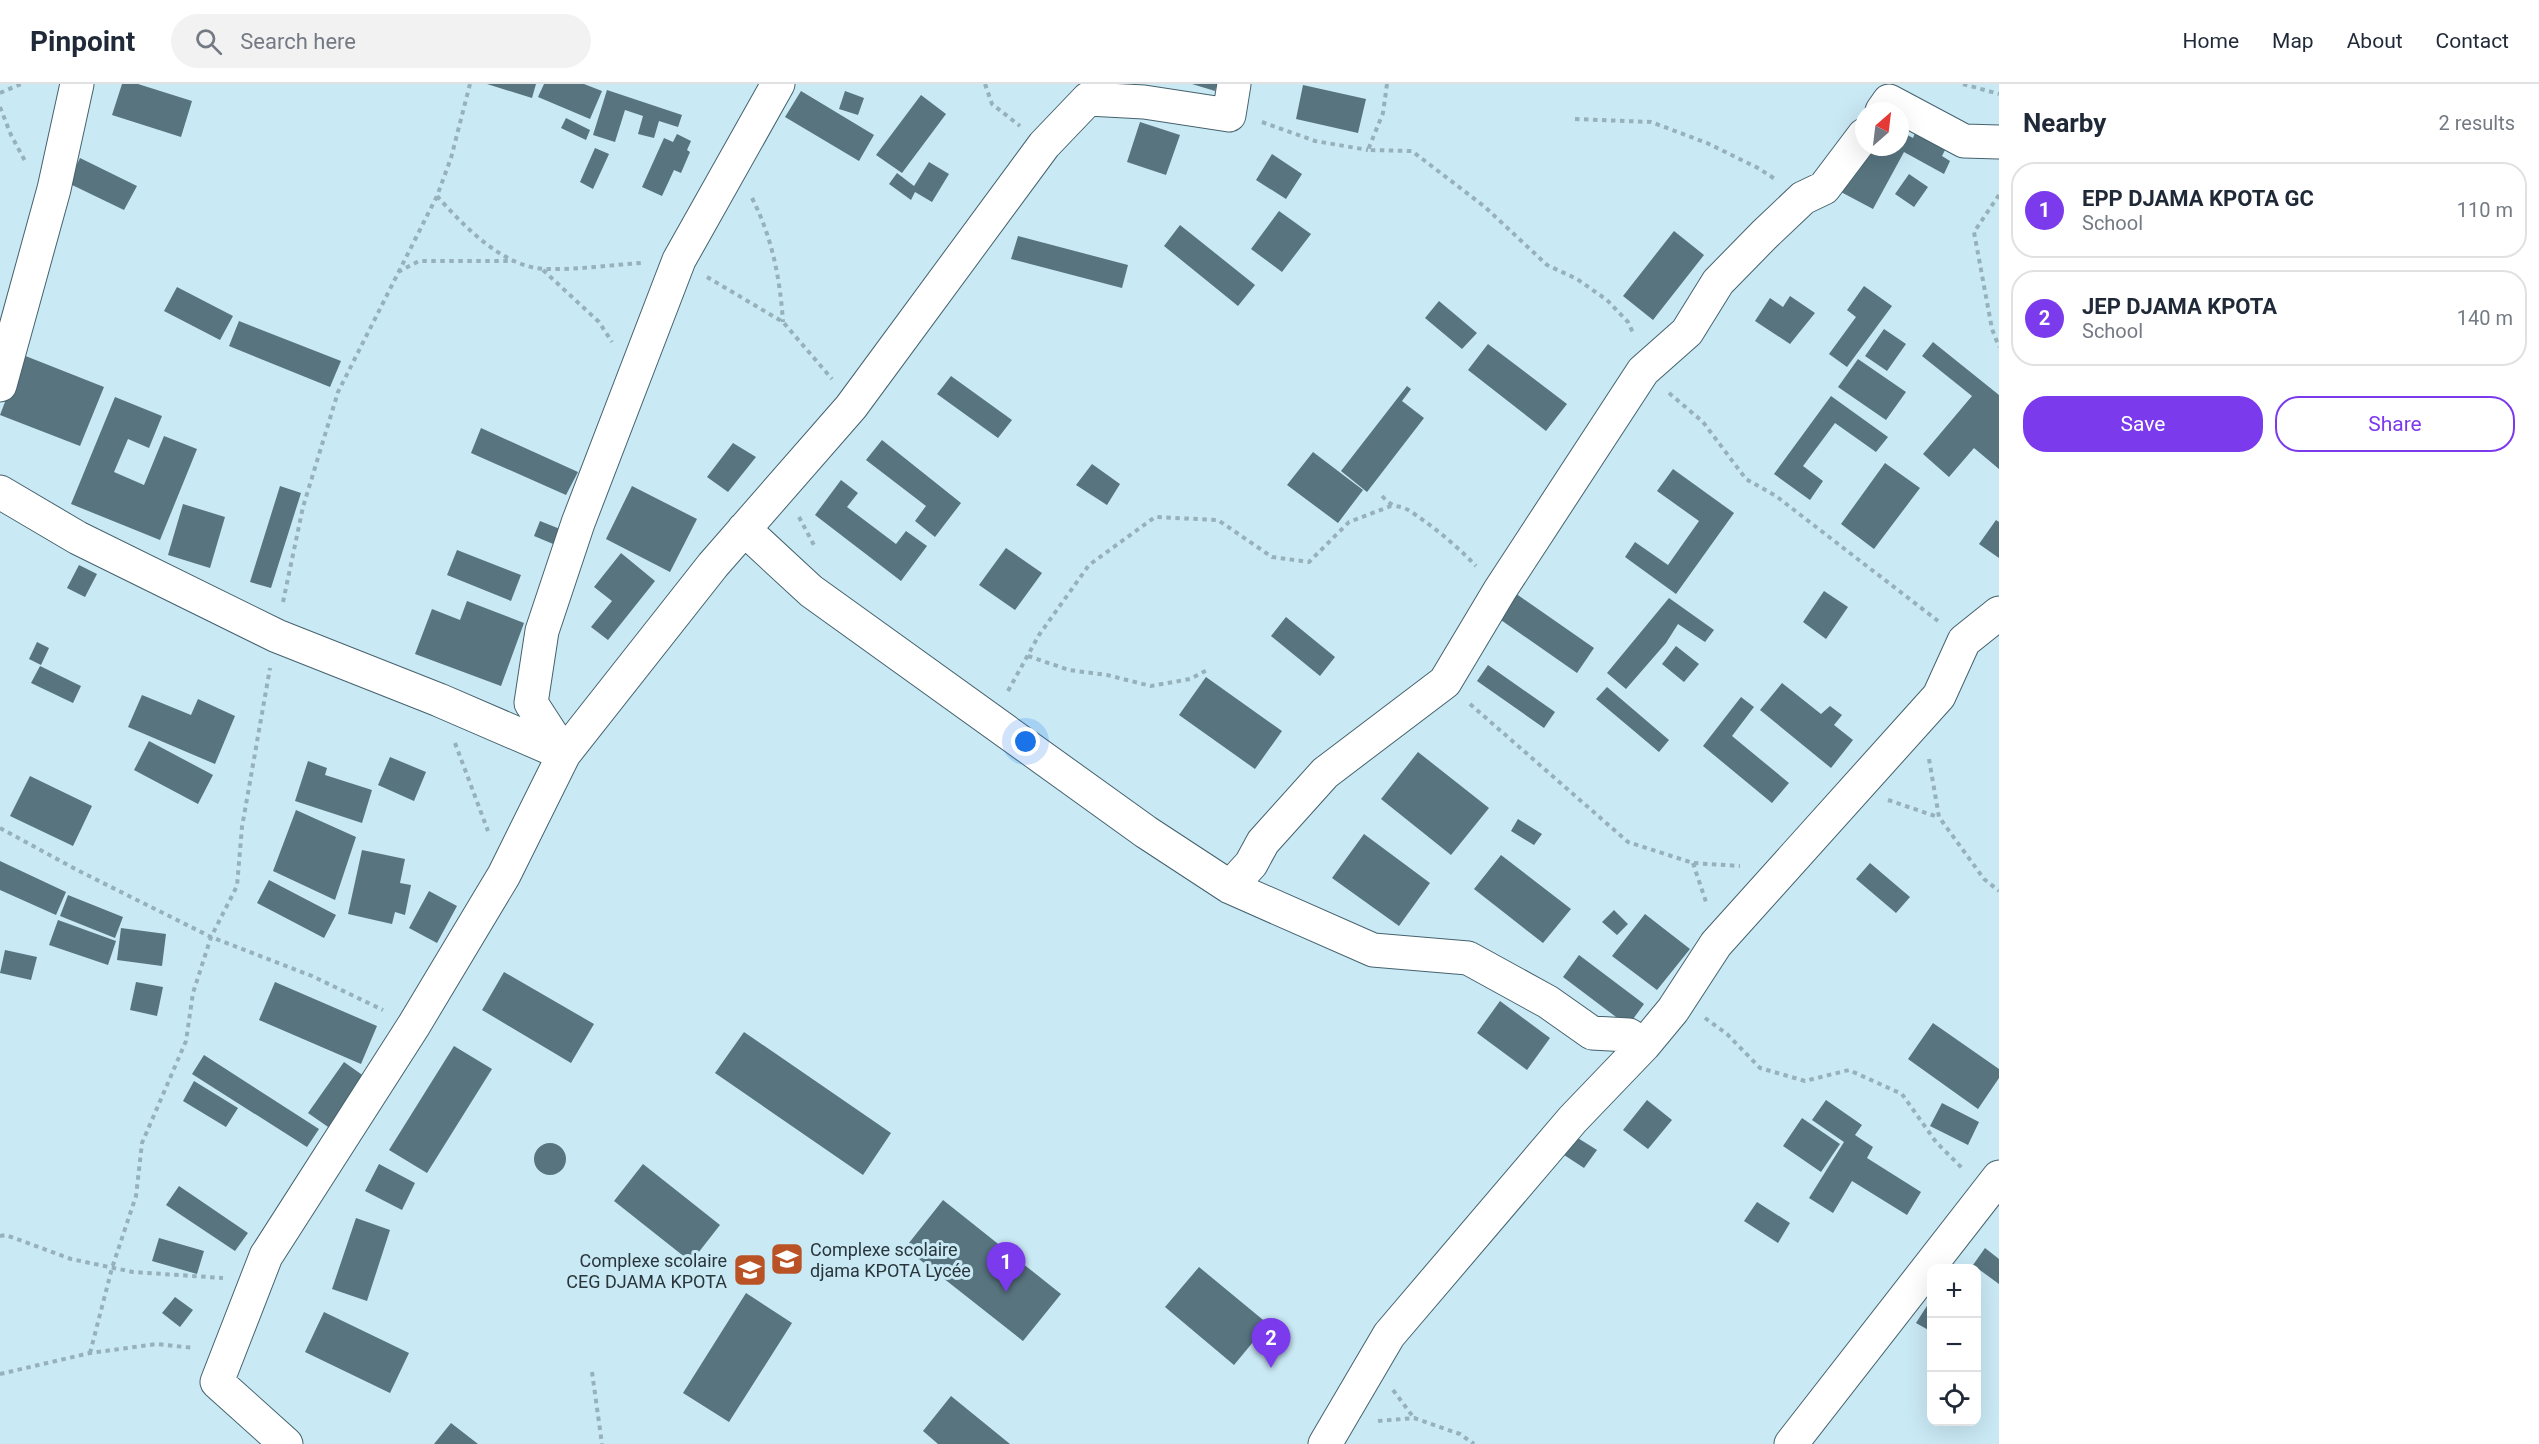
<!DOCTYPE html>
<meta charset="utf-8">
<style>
body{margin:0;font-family:Roboto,sans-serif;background:#f2f2f3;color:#1f2937}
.controls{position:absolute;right:18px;bottom:18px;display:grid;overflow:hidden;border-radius:12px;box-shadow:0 6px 24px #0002}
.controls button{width:54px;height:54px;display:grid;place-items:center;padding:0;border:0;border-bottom:2px solid #e0e1e3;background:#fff;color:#1f2937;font:30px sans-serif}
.compass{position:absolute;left:1855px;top:18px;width:54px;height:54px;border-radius:50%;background:#fff;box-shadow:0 6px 24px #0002;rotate:28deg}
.you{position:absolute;left:1026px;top:658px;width:21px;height:21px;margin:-15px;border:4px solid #fff;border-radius:50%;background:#1a73e8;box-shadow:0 0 0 9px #1a73e833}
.badge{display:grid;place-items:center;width:39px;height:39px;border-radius:50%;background:#7c3aed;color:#fff;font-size:20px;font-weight:700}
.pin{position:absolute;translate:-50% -50px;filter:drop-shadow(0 2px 3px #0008)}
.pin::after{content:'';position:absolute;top:32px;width:21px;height:18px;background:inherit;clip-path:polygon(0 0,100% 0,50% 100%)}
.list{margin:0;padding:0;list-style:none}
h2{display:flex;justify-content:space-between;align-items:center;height:78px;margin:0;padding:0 24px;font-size:26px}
h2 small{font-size:20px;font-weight:400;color:#747a83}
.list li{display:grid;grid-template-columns:39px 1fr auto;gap:18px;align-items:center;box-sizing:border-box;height:96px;margin:0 12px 12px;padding:0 12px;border:2px solid #e0e1e3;border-radius:24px}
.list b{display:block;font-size:22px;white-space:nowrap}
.list p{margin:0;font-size:20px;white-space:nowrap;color:#747a83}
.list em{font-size:20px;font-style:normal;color:#747a83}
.actions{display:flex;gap:12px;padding:18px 24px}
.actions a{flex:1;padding:14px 0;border:2px solid #7c3aed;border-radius:24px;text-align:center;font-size:21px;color:#7c3aed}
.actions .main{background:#7c3aed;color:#fff}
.icon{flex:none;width:33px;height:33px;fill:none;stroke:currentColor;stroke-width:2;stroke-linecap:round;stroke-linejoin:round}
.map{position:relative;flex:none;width:1999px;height:1360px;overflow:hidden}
header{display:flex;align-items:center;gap:36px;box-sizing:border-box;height:84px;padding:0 30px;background:#fff;border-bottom:2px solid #e0e1e3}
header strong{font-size:28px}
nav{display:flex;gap:33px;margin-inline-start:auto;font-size:21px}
.search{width:420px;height:54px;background:#f2f2f3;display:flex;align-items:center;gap:15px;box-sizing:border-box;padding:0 21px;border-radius:33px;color:#747a83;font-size:22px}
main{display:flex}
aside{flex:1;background:#fff}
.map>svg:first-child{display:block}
</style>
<header>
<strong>Pinpoint</strong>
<div class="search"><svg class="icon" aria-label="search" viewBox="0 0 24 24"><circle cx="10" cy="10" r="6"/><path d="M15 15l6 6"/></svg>Search here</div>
<nav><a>Home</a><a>Map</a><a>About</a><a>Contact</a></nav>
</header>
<main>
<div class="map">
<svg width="1999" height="1360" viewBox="0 0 1999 1360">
<rect width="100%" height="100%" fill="#c9e9f5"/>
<path fill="#57747f" d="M122 0H138L192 17 181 53 112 31Z
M487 0H536L532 14Z
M544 0H584L602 7 590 35 538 13Z
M1192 0H1217L1215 7Z
M1303 1 1366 15 1358 49 1296 35Z
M607 6 682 31 678 43 659 37 654 54 638 50 643 32 625 26 615 58 593 51Z
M801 7 874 51 859 77 785 33Z
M845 7 864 14 858 31 839 25Z
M921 11 946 30 902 89 876 71Z
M566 34 590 46 586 56 561 44Z
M1140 38 1180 51 1166 91 1127 78Z
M1900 47 1913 54 1915 49 1945 66 1942 72 1950 77 1944 90 1904 68 1873 125 1841 108 1866 63H1900Z
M677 50 691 57 687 66 690 68 681 89 674 86 662 112 642 103 664 54 673 58Z
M595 64 609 70 593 105 580 98Z
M1272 70 1302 90 1286 115 1256 96Z
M80 74 137 102 124 126 68 99Z
M929 78 949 90 932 118 915 108 911 116 889 100 897 89 914 102Z
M1909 90 1928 103 1914 123 1895 110Z
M1279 127 1311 150 1282 188 1251 165Z
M1180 141 1255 201 1238 222 1164 162Z
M1674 147 1704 171 1653 236 1623 212Z
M1018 152 1128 181 1122 204 1011 175Z
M1864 202 1892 222 1847 283 1829 270 1856 233 1847 226Z
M177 203 233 232 220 256 164 227Z
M1790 212 1815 229 1790 260 1755 237 1770 214 1783 223Z
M1439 217 1477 249 1462 265 1425 234Z
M239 237 341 277 330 303 229 262Z
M1884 245 1906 260 1887 287 1865 272Z
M1933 258 1999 311V385L1974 364 1949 393 1923 370 1972 312 1922 272Z
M1488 260 1567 320 1546 347 1468 286Z
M23 271 104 303 80 362 0 331Z
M1858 275 1906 308 1886 336 1838 303Z
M951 292 1012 336 998 354 937 310Z
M1407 302 1411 305 1402 317 1424 334 1367 408 1341 387Z
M1831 312 1888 353 1876 368 1835 339 1803 382 1823 397 1810 416 1774 390Z
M115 313 162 332 149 364 128 355 114 388 144 401 164 352 197 365 160 456 71 420Z
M481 344 578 388 566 411 471 369Z
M882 356 961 419 935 453 915 437 926 422 866 376Z
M733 359 756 373 728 408 707 393Z
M1313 368 1363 406 1338 439 1287 401Z
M1885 379 1920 404 1874 465 1841 440Z
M1092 380 1120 400 1107 421 1076 401Z
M1673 385 1734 429 1676 510 1625 473 1635 458 1668 481 1699 437 1657 407Z
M841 396 858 409 847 423 896 460 906 447 927 462 901 497 815 431Z
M280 402 301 409 271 504 250 498Z
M632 402 697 435 670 488 606 455Z
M183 420 225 433 210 484 168 471Z
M1996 436 1999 438V474L1979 460Z
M540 437 565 447 558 462 534 452Z
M1006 464 1042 489 1015 526 979 501Z
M457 466 521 491 511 517 447 491Z
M621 469 655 497 608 556 591 543 612 517 594 503Z
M79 481 97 490 85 513 67 504Z
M1824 507 1848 523 1826 555 1803 538Z
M1515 509 1594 564 1577 589 1498 534Z
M1669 514 1714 546 1705 558 1678 540 1666 559 1626 605 1607 589Z
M467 517 524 539 501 602 415 570 432 525 460 536Z
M1286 533 1335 573 1320 592 1271 552Z
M37 558 49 564 41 581 29 575Z
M1676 562 1699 580 1684 598 1662 580Z
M1488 581 1555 628 1544 644 1477 597Z
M40 582 81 602 73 619 31 599Z
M1206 593 1282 647 1255 685 1179 631Z
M1782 599 1821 630 1830 622 1842 631 1834 641 1853 656 1831 684 1760 626Z
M1607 603 1669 656 1659 668 1596 615Z
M142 611 191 631 198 615 235 632 215 680 128 643Z
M1741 613 1754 623 1732 652 1789 699 1772 719 1703 662Z
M149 657 213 691 198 720 134 686Z
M1418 668 1489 724 1451 771 1381 715Z
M390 673 426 688 414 717 378 701Z
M308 677 327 684 325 691 372 706 362 739 295 717Z
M30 692 92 722 73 762 10 732Z
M296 726 356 753 335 816 273 787Z
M1518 735 1542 750 1534 761 1511 747Z
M1364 750 1430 799 1399 842 1332 794Z
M362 766 405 775 400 799 411 801 405 831 395 828 392 840 348 830Z
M1501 771 1571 825 1543 859 1474 805Z
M0 777 66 808 56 831 0 806Z
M1870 779 1910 813 1896 829 1856 795Z
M269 796 336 831 324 854 257 819Z
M429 807 457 822 437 859 409 844Z
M68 811 123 833 115 854 60 832Z
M1614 826 1628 840 1617 851 1602 838Z
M1645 830 1690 865 1657 906 1612 872Z
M58 836 116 857 108 881 49 861Z
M121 844 166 850 162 882 117 876Z
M5 866 37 873 31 896 0 889Z
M1579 871 1644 920 1628 942 1563 893Z
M504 888 594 940 571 979 482 926Z
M136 898 163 903 157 932 130 926Z
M275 898 377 942 361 980 259 936Z
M1500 917 1550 954 1527 986 1477 949Z
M1933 939 1999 985V994L1978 1025 1908 975Z
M744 948 891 1049 863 1091 715 989Z
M454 962 492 985 427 1089 389 1066Z
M204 971 319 1045 307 1063 192 990Z
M344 978 368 995 331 1045 308 1029Z
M194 997 238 1024 226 1043 183 1017Z
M1647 1016 1672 1036 1648 1065 1623 1046Z
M1826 1016 1862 1041 1855 1051 1873 1063 1867 1074 1921 1108 1907 1131 1852 1097 1833 1129 1809 1114 1844 1058 1812 1036Z
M1942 1019 1979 1038 1968 1061 1930 1042Z
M1802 1034 1840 1060 1821 1088 1783 1062Z
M1573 1051 1597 1066 1584 1084 1561 1069Z
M534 1075a16 16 0 1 1 32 0a16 16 0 1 1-32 0Z
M379 1080 415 1099 402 1126 365 1107Z
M643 1080 720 1141 691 1178 614 1117Z
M179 1102 248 1149 235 1167 166 1121Z
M943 1116 1061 1210 1023 1257 905 1164Z
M1757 1118 1790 1139 1778 1159 1744 1137Z
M356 1134 390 1146 367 1217 332 1205Z
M159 1154 204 1167 197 1190 152 1177Z
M1985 1164 1999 1175V1200L1973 1181Z
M1199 1183 1268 1240 1234 1281 1165 1223Z
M746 1209 792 1239 729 1338 683 1309Z
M175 1213 193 1226 180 1243 162 1229Z
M1932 1214V1248L1916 1239Z
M324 1228 409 1269 390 1309 305 1268Z
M951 1312 1010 1360H938L923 1347Z
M451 1339 478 1360H434Z"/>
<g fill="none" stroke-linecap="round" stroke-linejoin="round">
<defs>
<path id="street" d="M1882 27 1889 17 1964 57 1999 58
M0 301 54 105 77 0
M0 408 78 454 277 552 439 616 564 670 713 481 851 323 1044 61 1088 15 1144 18 1229 31 1234 0
M744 445 811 507 1146 748 1230 803 1373 866 1468 874 1548 918 1592 949 1629 951 1644 961
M1230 803 1251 780 1263 758 1325 689 1445 598 1500 506 1643 287 1687 248 1718 198 1764 151 1803 114 1824 104 1864 51
M286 1360 217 1298 266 1172 414 941 504 791 564 670 531 619 542 547 578 439 679 176 778 0
M1325 1360 1389 1251 1573 1035 1644 961 1673 926 1716 860 1939 612 1964 557 1999 529
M1791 1360 1999 1093"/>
</defs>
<use href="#street" stroke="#45626d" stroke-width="35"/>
<path stroke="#97b1ba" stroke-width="4" stroke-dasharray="4.5 4.5" stroke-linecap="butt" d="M470 0 451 74 437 112C463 141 502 183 545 185 576 186 610 181 641 179
M985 0 992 20 1020 42
M1387 0 1383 29 1368 66 1412 67 1485 123 1547 181 1577 195 1607 216 1628 238 1634 251
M1963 0 1999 10
M0 9 21 0
M0 23 11 51 25 77
M1575 35 1651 38 1707 59 1758 84 1775 95
M1262 38 1315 57 1368 66
M1999 111 1974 148 1992 245 1999 263
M752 114C772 153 780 194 783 238
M543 186 599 238 612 258
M398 188 419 177H513
M707 193 783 238 832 295
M1669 309 1703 338 1746 395 1776 412 1938 537
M1382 412C1396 427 1397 419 1410 427 1434 443 1456 461 1476 482
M799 433 815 463
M283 518 303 423 338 308 437 112
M1028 572 1069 586 1107 591 1151 602 1190 595 1209 585
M1008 607 1039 551 1089 481 1155 433 1218 436 1272 473 1309 478 1349 438 1391 422
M1470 620 1628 758 1693 779 1740 782
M455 659 488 747
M1929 675 1939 733 1984 795 1999 807
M1888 716 1938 733
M0 744 79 787 211 853 312 892 383 926
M1693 779 1707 821
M1705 934 1727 950 1760 984 1805 997 1849 986 1902 1010 1936 1058 1963 1085
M0 1152 6 1151 71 1175 133 1188 223 1194
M90 1269 112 1184 136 1112 142 1059 186 957 193 909 211 853 237 802 242 743 270 584
M592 1288 602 1360
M0 1290 90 1269 157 1260 194 1264
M1393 1306 1414 1334
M1378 1337 1414 1334 1460 1350 1474 1360"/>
<use href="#street" stroke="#fff" stroke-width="33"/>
</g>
<defs>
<symbol id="school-square" viewBox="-11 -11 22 22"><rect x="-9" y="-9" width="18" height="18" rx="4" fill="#b95326" stroke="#c9e9f5"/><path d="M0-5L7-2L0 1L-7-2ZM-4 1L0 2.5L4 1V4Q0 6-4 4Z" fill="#fff"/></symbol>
</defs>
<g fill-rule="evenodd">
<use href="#school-square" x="768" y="1156" width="38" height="38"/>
<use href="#school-square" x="731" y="1167" width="38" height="38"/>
</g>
<g text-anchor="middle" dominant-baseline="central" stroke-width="6" stroke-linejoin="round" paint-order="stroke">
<g font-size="18" fill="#2a363b" stroke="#c9e9f5" text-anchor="start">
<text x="810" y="1165">Complexe scolaire<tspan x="810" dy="21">djama KPOTA Lycée</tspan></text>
<text x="727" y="1176" text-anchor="end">Complexe scolaire<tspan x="727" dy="21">CEG DJAMA KPOTA</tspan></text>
</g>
</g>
</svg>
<div class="controls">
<button>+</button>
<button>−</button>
<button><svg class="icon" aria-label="locate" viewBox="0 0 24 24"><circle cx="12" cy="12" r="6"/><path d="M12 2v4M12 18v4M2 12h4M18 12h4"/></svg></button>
</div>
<svg class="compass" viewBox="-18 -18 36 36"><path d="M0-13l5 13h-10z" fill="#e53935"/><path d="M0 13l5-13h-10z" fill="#747a83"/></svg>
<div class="you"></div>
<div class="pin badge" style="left:1006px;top:1208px">1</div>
<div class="pin badge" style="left:1271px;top:1284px">2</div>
</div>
<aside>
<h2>Nearby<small>2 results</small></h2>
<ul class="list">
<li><span class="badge">1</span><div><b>EPP DJAMA KPOTA GC</b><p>School</p></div><em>110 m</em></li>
<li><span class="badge">2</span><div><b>JEP DJAMA KPOTA</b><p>School</p></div><em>140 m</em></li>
</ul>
<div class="actions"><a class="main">Save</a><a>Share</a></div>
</aside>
</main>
